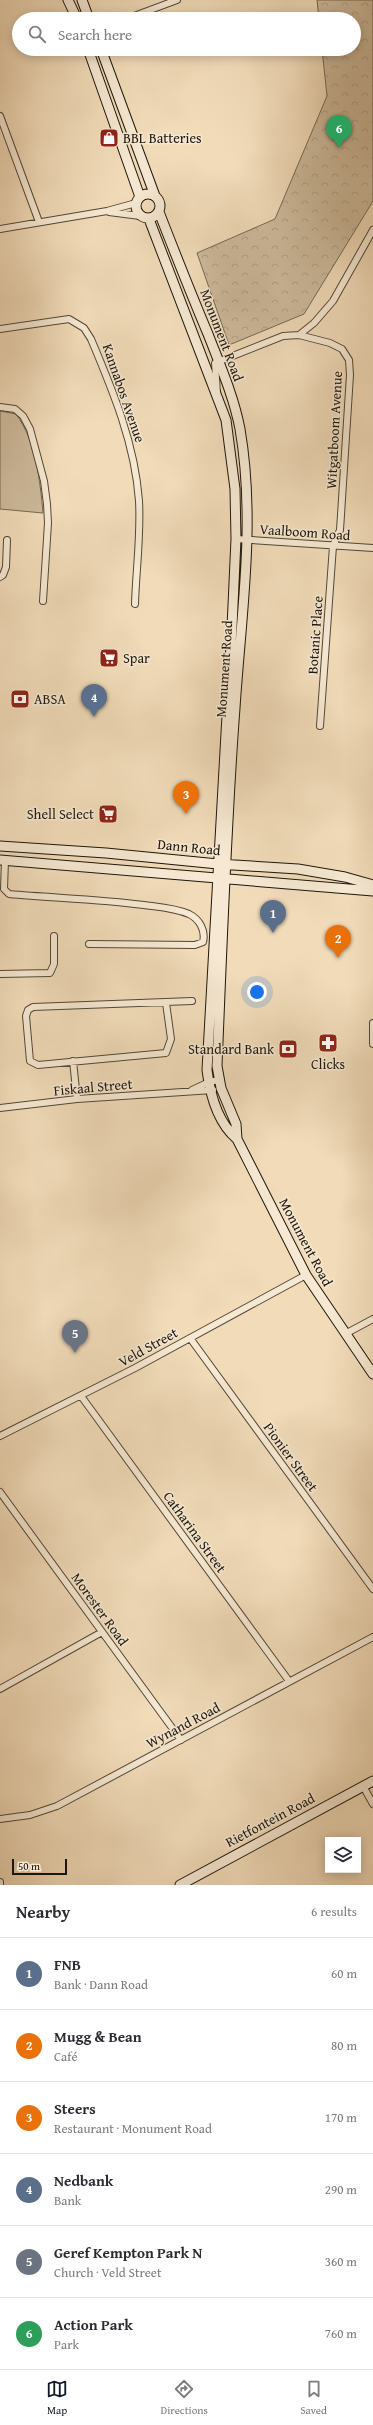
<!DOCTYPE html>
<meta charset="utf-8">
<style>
body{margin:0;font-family:"Gentium Book Plus",serif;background:#f7f7f7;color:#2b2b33}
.controls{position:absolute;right:12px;bottom:12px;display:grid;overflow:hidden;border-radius:0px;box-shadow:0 2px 10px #0003}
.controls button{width:36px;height:36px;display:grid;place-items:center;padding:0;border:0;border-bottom:1px solid #e1e1e2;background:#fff;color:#2b2b33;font:20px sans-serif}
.scale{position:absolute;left:12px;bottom:10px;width:55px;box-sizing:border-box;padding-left:4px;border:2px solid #1d160c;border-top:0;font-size:11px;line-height:14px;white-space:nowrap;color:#1d160c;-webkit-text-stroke:3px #f6e8d2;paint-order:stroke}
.you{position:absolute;left:257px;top:992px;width:14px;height:14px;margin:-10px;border:3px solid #fff;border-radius:50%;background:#1a73e8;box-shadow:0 0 0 6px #1a73e833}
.badge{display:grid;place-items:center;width:26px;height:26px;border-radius:50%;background:#111827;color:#fff;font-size:13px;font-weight:700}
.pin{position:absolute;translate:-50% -33px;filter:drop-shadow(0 1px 2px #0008)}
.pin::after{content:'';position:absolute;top:21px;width:14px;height:12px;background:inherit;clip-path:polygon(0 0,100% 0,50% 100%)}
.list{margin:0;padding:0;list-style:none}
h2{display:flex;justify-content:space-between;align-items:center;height:52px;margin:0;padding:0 16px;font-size:17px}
h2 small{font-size:13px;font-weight:400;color:#7c7c81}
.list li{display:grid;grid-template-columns:26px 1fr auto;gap:12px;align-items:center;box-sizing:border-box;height:72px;padding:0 16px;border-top:1px solid #e1e1e2}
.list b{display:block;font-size:15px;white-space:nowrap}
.list p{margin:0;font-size:13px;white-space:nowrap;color:#7c7c81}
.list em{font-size:13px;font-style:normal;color:#7c7c81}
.icon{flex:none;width:22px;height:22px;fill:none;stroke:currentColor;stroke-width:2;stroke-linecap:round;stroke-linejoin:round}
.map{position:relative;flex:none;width:373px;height:1885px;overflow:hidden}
.search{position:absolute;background:#fff;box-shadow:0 2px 10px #0003;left:12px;right:12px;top:12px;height:44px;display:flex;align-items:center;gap:10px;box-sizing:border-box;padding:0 14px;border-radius:22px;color:#7c7c81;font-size:15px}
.sheet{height:484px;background:#fff}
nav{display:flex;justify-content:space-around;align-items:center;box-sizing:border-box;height:56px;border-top:1px solid #e1e1e2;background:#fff;font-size:11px;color:#7c7c81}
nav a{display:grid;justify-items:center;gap:2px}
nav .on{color:#111827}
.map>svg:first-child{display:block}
</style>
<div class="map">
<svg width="373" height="1885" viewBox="0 0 373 1885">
<defs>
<pattern id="forest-crowns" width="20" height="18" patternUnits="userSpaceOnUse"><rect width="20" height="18" fill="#cdba9c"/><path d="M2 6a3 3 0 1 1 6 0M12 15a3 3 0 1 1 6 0" fill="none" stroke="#b09f85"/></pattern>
</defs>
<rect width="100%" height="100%" fill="#f1dbb9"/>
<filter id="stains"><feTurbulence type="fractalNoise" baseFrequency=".005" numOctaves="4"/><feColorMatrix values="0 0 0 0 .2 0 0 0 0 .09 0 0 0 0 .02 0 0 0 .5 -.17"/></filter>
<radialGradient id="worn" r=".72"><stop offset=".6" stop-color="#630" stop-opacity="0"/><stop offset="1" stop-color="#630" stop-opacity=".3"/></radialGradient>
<path fill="#cdba9c" stroke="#756854" d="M0 411 16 414C36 441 40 481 43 513L0 509Z"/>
<path fill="url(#forest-crowns)" stroke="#756854" d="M317 0H373V201L304 314 229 345 197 253 275 219 327 96 322 49H354V19H319Z"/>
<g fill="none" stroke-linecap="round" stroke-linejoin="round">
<defs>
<path id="street" d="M126 19 177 0
M0 116 39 222
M109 212 140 216
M0 229 107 211 136 203
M0 329 69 319 84 328 91 339C113 391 135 444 139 501 141 535 136 570 135 604
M299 335 314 323 333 301 373 230
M217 393 215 363 283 336 299 335 330 343 342 349 349 360 350 375 340 530 333 546
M0 407 15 409 23 416 30 429 44 481 47 504 48 523 43 601
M236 539 373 548
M0 577 3 575 6 567 7 540
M320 726 333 546
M5 860 4 889 9 894C54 898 99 899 144 905 159 907 175 908 189 914 199 919 206 930 203 942L195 945 89 944
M0 974 50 973 54 964V936
M166 1003 171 1039 166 1053 38 1065 30 1061 26 1016 28 1010 33 1007 192 1001
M373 1023V1044
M73 1061 77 1099
M192 1090 209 1082 219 1080
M0 1108 77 1099 213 1090
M345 1334 373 1319
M190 1338 373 1589
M81 1396 289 1681
M0 1436 135 1368 306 1275
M0 1492 181 1740
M0 1689 102 1632
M363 1786 373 1804
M0 1819 30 1815 57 1806 373 1637
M0 1882V1885"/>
<path id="secondary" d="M68 0 77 19
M82 0 89 19
M88 49 140 197
M101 49 155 196
M136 206a12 12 0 1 1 24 0a12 12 0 1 1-24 0Z
M159 212C175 253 191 294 208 334 220 365 234 397 240 429 256 522 241 615 235 708 226 827 222 947 217 1066L221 1088 236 1124 237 1139 306 1275 373 1374
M149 219 226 420 235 489 236 539 232 627 207 1070C210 1094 218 1123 237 1139
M0 846 106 853 218 864 298 869 345 877 373 885
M0 860 373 891
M180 1885 373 1781"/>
</defs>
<use href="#street" stroke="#524737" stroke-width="8"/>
<use href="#secondary" stroke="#1d160c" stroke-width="11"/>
<use href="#street" stroke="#f6e8d2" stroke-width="6"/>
<use href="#secondary" stroke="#f6e8d2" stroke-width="9"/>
</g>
<defs>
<symbol id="shop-square" viewBox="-11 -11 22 22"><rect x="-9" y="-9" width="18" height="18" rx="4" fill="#8f2418" stroke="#f6e8d2"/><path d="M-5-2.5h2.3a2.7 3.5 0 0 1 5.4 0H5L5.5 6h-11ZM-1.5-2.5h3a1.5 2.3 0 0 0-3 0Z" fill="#fff"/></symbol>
<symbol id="supermarket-square" viewBox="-11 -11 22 22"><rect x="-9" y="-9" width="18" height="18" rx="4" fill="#8f2418" stroke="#f6e8d2"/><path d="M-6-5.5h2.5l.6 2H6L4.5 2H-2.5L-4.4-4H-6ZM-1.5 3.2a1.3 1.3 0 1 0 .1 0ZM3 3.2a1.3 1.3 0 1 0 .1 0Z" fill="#fff"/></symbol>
<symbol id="bank-square" viewBox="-11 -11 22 22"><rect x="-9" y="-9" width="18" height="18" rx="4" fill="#8f2418" stroke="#f6e8d2"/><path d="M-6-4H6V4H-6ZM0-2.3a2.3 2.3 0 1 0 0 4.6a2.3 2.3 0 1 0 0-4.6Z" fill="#fff"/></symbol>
<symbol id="pharmacy-square" viewBox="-11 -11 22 22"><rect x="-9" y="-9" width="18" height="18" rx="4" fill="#8f2418" stroke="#f6e8d2"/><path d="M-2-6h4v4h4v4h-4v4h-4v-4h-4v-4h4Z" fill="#fff"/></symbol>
</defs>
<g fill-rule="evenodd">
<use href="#shop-square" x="98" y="127" width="22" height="22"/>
<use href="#supermarket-square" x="98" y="647" width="22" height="22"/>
<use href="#bank-square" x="9" y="688" width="22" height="22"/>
<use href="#supermarket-square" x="97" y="803" width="22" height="22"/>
<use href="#pharmacy-square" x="317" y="1032" width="22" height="22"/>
<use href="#bank-square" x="277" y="1038" width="22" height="22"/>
</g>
<g text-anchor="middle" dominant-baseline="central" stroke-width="3" stroke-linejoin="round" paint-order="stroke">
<g font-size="14" fill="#1d160c" stroke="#f6e8d2" text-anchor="start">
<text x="123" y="138">BBL Batteries</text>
<text x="123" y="658">Spar</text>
<text x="34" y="699">ABSA</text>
<text x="94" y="814" text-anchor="end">Shell Select</text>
<text x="274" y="1049" text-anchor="end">Standard Bank</text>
<text x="328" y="1064" text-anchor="middle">Clicks</text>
</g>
<g font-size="14" fill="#1d160c" stroke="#f6e8d2">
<text transform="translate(222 335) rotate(69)">Monument Road</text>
<text transform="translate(124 393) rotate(71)">Kannabos Avenue</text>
<text transform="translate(334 430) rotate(-87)">Witgatboom Avenue</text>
<text transform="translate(305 532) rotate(4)">Vaalboom Road</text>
<text transform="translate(315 635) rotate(-86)">Botanic Place</text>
<text transform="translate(224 669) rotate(-86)">Monument Road</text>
<text transform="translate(189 847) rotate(6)">Dann Road</text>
<text transform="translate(93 1087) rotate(-5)">Fiskaal Street</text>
<text transform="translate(306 1242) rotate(62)">Monument Road</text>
<text transform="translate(148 1347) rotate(-29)">Veld Street</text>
<text transform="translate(291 1457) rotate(54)">Pionier Street</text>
<text transform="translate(195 1532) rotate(54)">Catharina Street</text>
<text transform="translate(100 1609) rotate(54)">Morester Road</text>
<text transform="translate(183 1725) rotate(-28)">Wynand Road</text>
<text transform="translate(270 1820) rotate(-28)">Rietfontein Road</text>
</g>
</g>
<rect width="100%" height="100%" filter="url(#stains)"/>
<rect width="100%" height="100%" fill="url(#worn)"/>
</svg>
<div class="controls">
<button><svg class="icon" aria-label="layers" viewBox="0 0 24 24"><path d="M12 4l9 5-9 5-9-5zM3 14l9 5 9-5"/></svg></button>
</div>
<div class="scale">50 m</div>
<div class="you"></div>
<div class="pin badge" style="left:273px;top:933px;background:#5c6f8a">1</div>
<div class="pin badge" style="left:338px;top:958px;background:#e8710a">2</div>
<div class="pin badge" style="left:186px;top:814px;background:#e8710a">3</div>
<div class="pin badge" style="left:94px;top:717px;background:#5c6f8a">4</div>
<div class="pin badge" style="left:75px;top:1353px;background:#6b7280">5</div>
<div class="pin badge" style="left:339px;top:148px;background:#2e9e5b">6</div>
<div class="search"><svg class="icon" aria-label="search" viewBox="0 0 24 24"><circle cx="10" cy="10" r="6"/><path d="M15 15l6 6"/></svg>Search here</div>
</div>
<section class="sheet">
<h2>Nearby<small>6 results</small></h2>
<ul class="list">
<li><span class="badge" style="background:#5c6f8a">1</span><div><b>FNB</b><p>Bank · Dann Road</p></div><em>60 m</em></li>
<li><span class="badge" style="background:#e8710a">2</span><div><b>Mugg &amp; Bean</b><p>Café</p></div><em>80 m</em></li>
<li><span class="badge" style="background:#e8710a">3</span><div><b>Steers</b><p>Restaurant · Monument Road</p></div><em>170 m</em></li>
<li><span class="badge" style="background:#5c6f8a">4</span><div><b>Nedbank</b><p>Bank</p></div><em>290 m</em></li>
<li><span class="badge" style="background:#6b7280">5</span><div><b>Geref Kempton Park N</b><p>Church · Veld Street</p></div><em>360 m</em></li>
<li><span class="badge" style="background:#2e9e5b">6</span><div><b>Action Park</b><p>Park</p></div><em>760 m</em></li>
</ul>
</section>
<nav>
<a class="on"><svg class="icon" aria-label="map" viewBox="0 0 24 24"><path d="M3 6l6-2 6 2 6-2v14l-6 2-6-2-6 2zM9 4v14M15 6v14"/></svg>Map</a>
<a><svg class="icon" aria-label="directions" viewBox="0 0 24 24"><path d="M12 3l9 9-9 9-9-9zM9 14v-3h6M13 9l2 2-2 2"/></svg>Directions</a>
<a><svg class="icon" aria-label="saved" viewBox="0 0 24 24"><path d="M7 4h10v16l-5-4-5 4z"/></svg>Saved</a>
</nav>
